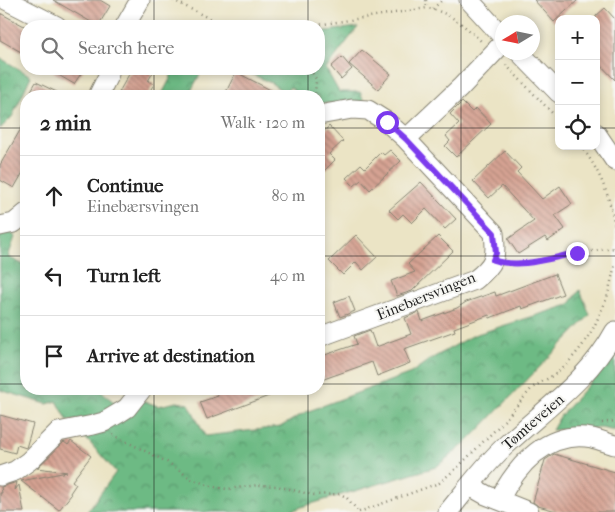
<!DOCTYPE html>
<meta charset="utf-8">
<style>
body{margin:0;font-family:"IM FELL French Canon",serif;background:#f2f2f2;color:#222}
.controls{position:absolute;right:15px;top:15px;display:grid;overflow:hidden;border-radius:10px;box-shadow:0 2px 8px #0003}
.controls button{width:45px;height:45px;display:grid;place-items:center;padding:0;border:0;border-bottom:1px solid #e0e0e0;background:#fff;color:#222;font:25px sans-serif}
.compass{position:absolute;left:495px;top:15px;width:45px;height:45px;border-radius:50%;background:#fff;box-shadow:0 2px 8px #0003;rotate:260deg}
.stop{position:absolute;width:15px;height:15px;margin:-11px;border:4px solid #7c3aed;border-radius:50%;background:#fff}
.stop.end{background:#7c3aed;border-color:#fff;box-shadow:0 1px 5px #0008}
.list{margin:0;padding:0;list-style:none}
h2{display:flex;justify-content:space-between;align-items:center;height:65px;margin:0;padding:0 20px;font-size:21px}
h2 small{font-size:16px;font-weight:400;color:#767676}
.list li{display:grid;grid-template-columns:32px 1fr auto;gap:15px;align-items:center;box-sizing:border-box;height:80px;padding:0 20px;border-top:1px solid #e0e0e0}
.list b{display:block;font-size:19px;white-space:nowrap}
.list p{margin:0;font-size:16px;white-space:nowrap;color:#767676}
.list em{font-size:16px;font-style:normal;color:#767676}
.icon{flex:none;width:28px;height:28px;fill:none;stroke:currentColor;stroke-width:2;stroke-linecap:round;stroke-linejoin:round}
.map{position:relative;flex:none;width:615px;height:512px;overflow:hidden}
.search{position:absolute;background:#fff;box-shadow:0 2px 8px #0003;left:20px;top:20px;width:305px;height:55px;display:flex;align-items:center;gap:12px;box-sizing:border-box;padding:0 18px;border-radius:20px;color:#767676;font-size:19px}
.panel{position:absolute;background:#fff;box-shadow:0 2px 8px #0003;left:20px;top:90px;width:305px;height:305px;border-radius:20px}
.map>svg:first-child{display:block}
</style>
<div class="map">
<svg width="615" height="512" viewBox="0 0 615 512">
<defs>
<pattern id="forest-crowns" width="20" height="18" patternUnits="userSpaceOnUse" patternTransform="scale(1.25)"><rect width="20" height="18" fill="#6dba84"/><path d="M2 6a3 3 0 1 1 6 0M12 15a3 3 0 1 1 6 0" fill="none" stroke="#59966b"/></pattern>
<pattern id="building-back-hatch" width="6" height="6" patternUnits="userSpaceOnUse" patternTransform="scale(1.25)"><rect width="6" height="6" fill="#d6a393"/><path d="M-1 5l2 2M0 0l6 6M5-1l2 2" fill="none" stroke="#ad8477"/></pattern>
</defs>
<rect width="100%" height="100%" fill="#f6f6f2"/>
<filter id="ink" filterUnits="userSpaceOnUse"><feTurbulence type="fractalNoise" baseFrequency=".02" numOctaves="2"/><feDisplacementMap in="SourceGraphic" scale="10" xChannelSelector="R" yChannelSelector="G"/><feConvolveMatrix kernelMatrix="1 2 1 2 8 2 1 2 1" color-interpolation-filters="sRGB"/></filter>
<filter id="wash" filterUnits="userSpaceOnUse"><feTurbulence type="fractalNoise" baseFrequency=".0096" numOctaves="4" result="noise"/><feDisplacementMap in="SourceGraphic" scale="20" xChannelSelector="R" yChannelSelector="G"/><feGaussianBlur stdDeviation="1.12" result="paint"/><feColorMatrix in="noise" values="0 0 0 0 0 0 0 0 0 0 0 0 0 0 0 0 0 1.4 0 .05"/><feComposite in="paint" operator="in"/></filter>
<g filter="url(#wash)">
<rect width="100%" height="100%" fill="#ebe4c5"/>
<path fill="url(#forest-crowns)" stroke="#446b50" d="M358 27 326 69 339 92H360L365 103 344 104 319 103V96H298L291 87 284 92 271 83 241 69H319V32Z
M0 58 31 76 12 117 0 129Z
M173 69H203L188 96H161L170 79Z
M11 232 15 237 8 257 26 266V389H99L117 405 94 419 68 421 57 401 47 404 0 390V234Z
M580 290 590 315 467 442 436 467 304 506 289 512H87L116 472 82 434 141 400 158 406 177 402 189 404 205 436 280 427 306 412 411 373 429 360 474 335 569 305Z
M615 355V431L601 428 552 430 561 415Z"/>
<g id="blocks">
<path fill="url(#building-back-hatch)" d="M53 0H100L110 6 98 26Z
M534 0H578L554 22Z
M605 8 615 19V80L596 60V16Z
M0 13 26 27V53L22 50 21 52 0 40Z
M362 50 391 74 378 89 349 64Z
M342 57 352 69 341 79 331 67Z
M48 69H84L74 84Z
M132 69H155L148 81 154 84 147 96H127L119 92Z
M236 72 282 96H224Z
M36 82 65 96H28Z
M462 102 472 112 476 108 491 124 456 157 445 146 450 141 446 136 459 124 450 114Z
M26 120V167L14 188 0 180V165Z
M329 126 343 141 329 154 335 160 319 176V137Z
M390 150 401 161 370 190 361 180 354 186 346 178 361 164 365 168 381 152 384 155Z
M505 151 521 168 517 172 542 199 560 186 572 204 555 215 565 229 548 241 545 237 518 254 508 239 534 221 502 186 489 198 473 181Z
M421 182 456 219 445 229 426 209 412 223 403 214 398 219 389 210Z
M356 235 377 257 363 270 356 262 343 275 329 261Z
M438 236 453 251 412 291 397 296 391 281 415 272 408 264Z
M555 274 563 294 522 309 521 306 490 318 489 315 454 328 455 331 404 349 410 363 377 376 372 362 324 379 319 364V357L357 344 354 336 370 330 376 347 411 334 405 318 419 312 422 321 457 308 466 302 495 292 496 296Z
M349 296 355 311 340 317 334 302Z
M215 389H284L285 390 207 419 200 402 218 396Z
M0 415 33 424 26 448 17 445 15 453 0 449Z
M71 441 91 456 72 481 76 484 70 493 71 495 59 510 21 481 67 472 37 468 64 442 68 445Z
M554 454 615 472V512H560L538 506 533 502 545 460Z
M17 482 15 490 19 485 24 512H0V493H2L1 487Z"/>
</g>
</g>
<g filter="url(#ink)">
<use href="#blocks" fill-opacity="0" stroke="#848070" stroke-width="1"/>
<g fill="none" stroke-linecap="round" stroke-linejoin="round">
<defs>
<path id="minor" d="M6 0 57 26
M469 0 502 36
M125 26 140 0
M519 52 559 93
M98 96 109 74V69
M319 115 352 109 368 110 387 122 406 139 494 233C497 258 495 264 475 280L319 337
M596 133 615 161
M406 139 460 88 502 44
M0 226 14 223 26 213
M0 476 15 471 29 461 58 432 93 425 104 422 119 413 127 408 142 389
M470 486 486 495 529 512
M499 500C518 464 548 430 592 438 600 440 608 443 615 445
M448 512C466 490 483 467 504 447 544 409 588 381 615 331"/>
</defs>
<use href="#minor" stroke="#848070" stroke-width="21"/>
<path stroke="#848070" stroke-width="2.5" stroke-dasharray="1 4" stroke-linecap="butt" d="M173 0 224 26
M426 0 427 8
M433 9 442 0
M311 26 427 8C449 12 465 26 481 41
M506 65 559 120
M310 69 316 79 315 96
M581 146C600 171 611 198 615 229
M508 264H518L577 253 615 248
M602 423 615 421
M113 435 169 463 191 479 214 487 227 489 259 485 277 486 313 495 340 494 346 497 359 512
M359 512 439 483 458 467 503 422 532 388 552 376 567 364 582 346 594 327 607 298 615 265"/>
<use href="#minor" stroke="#fff" stroke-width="19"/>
</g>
</g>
<g fill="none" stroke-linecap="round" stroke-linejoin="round" filter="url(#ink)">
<path stroke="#7c3aed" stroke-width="6" d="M387 122 406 139 494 233 496 253 493 260C520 269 550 258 577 253"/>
</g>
<path fill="none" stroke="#1c1c1c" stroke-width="1" stroke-opacity="0.55" d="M154 0V26M308 0V26M461 0V512M154 69V96M308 69V96M0 128H26M319 128H559M596 128H615M0 256H26M319 256H615M0 384H26M319 384H615M154 389V512M308 389V512"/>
<g text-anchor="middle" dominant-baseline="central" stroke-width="4" stroke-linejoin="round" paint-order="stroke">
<g font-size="15" fill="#1c1c1c" stroke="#f6f6f2">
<text transform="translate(426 296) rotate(-22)">Einebærsvingen</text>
<text transform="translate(533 422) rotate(-41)">Tømteveien</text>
</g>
</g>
</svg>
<div class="controls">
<button>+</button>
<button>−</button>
<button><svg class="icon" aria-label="locate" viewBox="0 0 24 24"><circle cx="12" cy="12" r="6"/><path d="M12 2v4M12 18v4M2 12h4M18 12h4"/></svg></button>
</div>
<svg class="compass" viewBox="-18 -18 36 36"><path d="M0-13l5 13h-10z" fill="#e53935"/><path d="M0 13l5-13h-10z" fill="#767676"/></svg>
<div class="stop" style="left:387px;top:122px"></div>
<div class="stop end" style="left:577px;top:253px"></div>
<div class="search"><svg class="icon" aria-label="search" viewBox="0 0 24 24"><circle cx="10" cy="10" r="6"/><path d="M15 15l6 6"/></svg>Search here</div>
<section class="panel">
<h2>2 min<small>Walk · 120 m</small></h2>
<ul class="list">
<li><svg class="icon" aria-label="ahead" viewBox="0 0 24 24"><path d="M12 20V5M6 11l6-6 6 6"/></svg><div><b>Continue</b><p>Einebærsvingen</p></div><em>80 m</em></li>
<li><svg class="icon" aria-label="left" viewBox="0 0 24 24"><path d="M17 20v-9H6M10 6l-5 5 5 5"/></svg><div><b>Turn left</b></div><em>40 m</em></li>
<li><svg class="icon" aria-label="arrive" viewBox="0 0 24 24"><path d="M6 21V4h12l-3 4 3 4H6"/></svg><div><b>Arrive at destination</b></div></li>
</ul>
</section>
</div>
